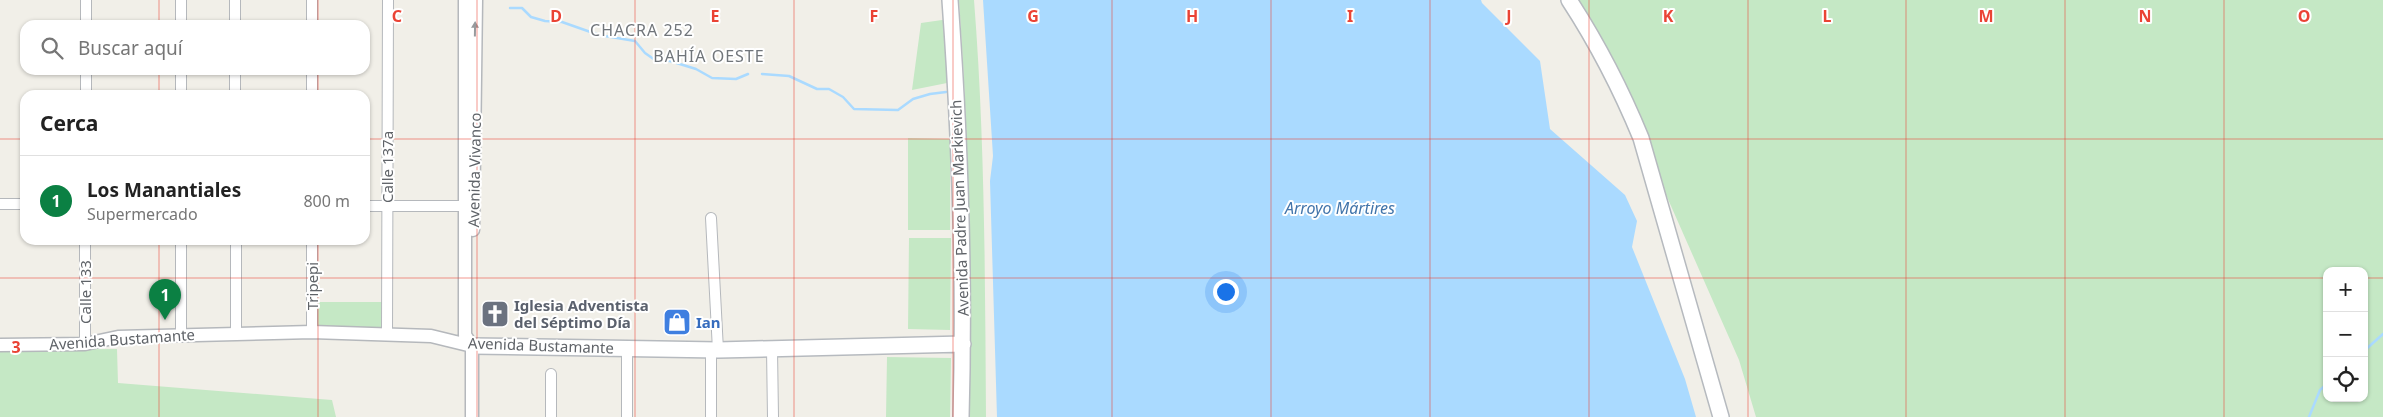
<!DOCTYPE html>
<html lang="es">
<meta charset="utf-8">
<style>
body{margin:0;font-family:"Noto Sans",sans-serif;background:#f6f6f6;color:#222}
.controls{position:absolute;right:15px;bottom:15px;display:grid;overflow:hidden;border-radius:10px;box-shadow:0 1px 4px #0004}
.controls button{width:45px;height:45px;display:grid;place-items:center;padding:0;border:0;border-bottom:1px solid #e0e0e0;background:#fff;color:#222;font:25px sans-serif}
.you{position:absolute;left:1225px;top:291px;width:18px;height:18px;margin:-12px;border:4px solid #fff;border-radius:50%;background:#1a73e8;box-shadow:0 0 0 8px #1a73e833}
.badge{display:grid;place-items:center;width:32px;height:32px;border-radius:50%;background:#0b8043;color:#fff;font-size:16px;font-weight:700}
.pin{position:absolute;translate:-50% -41px;filter:drop-shadow(0 1px 2px #0008)}
.pin::after{content:'';position:absolute;top:26px;width:18px;height:15px;background:inherit;clip-path:polygon(0 0,100% 0,50% 100%)}
.list{margin:0;padding:0;list-style:none}
h2{display:flex;justify-content:space-between;align-items:center;height:65px;margin:0;padding:0 20px;font-size:21px}
h2 small{font-size:16px;font-weight:400;color:#767676}
.list li{display:grid;grid-template-columns:32px 1fr auto;gap:15px;align-items:center;box-sizing:border-box;height:90px;padding:0 20px;border-top:1px solid #e0e0e0}
.list b{display:block;font-size:19px;white-space:nowrap}
.list p{margin:0;font-size:16px;white-space:nowrap;color:#767676}
.list em{font-size:16px;font-style:normal;color:#767676}
.icon{flex:none;width:28px;height:28px;fill:none;stroke:currentColor;stroke-width:2;stroke-linecap:round;stroke-linejoin:round}
.map{position:relative;flex:none;width:2383px;height:417px;overflow:hidden}
.search{position:absolute;background:#fff;box-shadow:0 1px 4px #0004;left:20px;top:20px;width:350px;height:55px;display:flex;align-items:center;gap:12px;box-sizing:border-box;padding:0 18px;border-radius:15px;color:#767676;font-size:19px}
.panel{position:absolute;background:#fff;box-shadow:0 1px 4px #0004;left:20px;top:90px;width:350px;height:155px;border-radius:15px}
.map>svg:first-child{display:block}
</style>
<div class="map">
<svg width="2383" height="417" viewBox="0 0 2383 417">
<rect width="100%" height="100%" fill="#f1efe8"/>
<path fill="#c5e8c5" fill-rule="evenodd" d="M959 0H974C985 139 985 278 986 417H969C972 278 969 139 959 0Z
M1562 0H2383V417H1756L1739 360 1641 138ZM2327 271H2364V398H2327Z
M949 19 952 82 912 90 921 23Z
M908 138 950 139V230H908Z
M909 238H951L950 330 908 329Z
M318 302H384V330H318Z
M117 349 118 383 332 400 336 417H0V350Z
M887 357 951 358 950 417H886Z"/>
<path fill="#aadaff" d="M983 0H1481L1482 3 1540 61 1550 129 1625 195 1637 221 1632 247 1685 379 1696 417H997L990 181 993 156Z"/>
<g fill="none" stroke-linecap="round" stroke-linejoin="round">
<path stroke="#aadaff" stroke-width="2.5" d="M510 8H522L531 17 545 21 562 22 599 35 635 41 645 53 655 60 670 61 696 69 712 78 736 79 748 74
M762 74 789 76 817 89H829L843 97 854 109 898 110 913 99 930 94 946 92
M2364 351 2383 334
M2309 417 2320 390 2327 384"/>
<defs>
<path id="minor" d="M181 0V25
M235 0V25
M312 0V25
M86 25V0
M181 70V95
M235 70V95
M312 70V95
M86 95V70
M0 204H25
M365 206H464
M711 218 718 350
M236 240V333
M312 240V332
M387 334 388 0
M181 335V240
M85 344V240
M627 348V417
M772 349 773 417
M711 350V417
M551 374V417"/>
<path id="tertiary" d="M465 0V335L472 346V417
M473 230 476 0
M0 345 85 344 118 337 312 332 431 336 472 346"/>
<path id="secondary" d="M950 0C960 139 965 278 961 417
M1569 0C1599 46 1620 87 1641 138L1721 417
M472 346 718 350 963 344"/>
</defs>
<use href="#minor" stroke="#b5b8bc" stroke-width="12"/>
<use href="#tertiary" stroke="#b5b8bc" stroke-width="15"/>
<use href="#secondary" stroke="#b6babf" stroke-width="18"/>
<use href="#minor" stroke="#fff" stroke-width="10"/>
<use href="#tertiary" stroke="#fff" stroke-width="12"/>
<use href="#secondary" stroke="#fff" stroke-width="15"/>
</g>
<defs><path id="oneway-solid" d="M-6-.8H1V-3.2L6.5 0L1 3.2V.8H-6Z" transform="scale(1.25)"/></defs>
<use fill="#979a9d" href="#oneway-solid" transform="translate(475 29) rotate(-89)"/>
<path fill="none" stroke="#ea4335" stroke-width="1" stroke-opacity="0.55" d="M159 0V25M318 0V25M477 0V417M635 0V417M794 0V417M953 0V417M1112 0V417M1271 0V417M1430 0V417M1589 0V417M1748 0V417M1906 0V417M2065 0V417M2224 0V417M159 70V95M318 70V95M0 139H25M365 139H2383M159 240V417M318 240V417M0 278H2327M2364 278H2383"/>
<defs>
<symbol id="church-square" viewBox="-11 -11 22 22"><rect x="-9" y="-9" width="18" height="18" rx="4" fill="#6b7280" stroke="#fff"/><path d="M-1.2-6h2.4v3.5h3.3v2.4h-3.3V6h-2.4V-.1h-3.3v-2.4h3.3Z" fill="#fff"/></symbol>
<symbol id="shop-square" viewBox="-11 -11 22 22"><rect x="-9" y="-9" width="18" height="18" rx="4" fill="#3f7fe0" stroke="#fff"/><path d="M-5-2.5h2.3a2.7 3.5 0 0 1 5.4 0H5L5.5 6h-11ZM-1.5-2.5h3a1.5 2.3 0 0 0-3 0Z" fill="#fff"/></symbol>
</defs>
<g fill-rule="evenodd">
<use href="#church-square" x="479" y="298" width="32" height="32"/>
<use href="#shop-square" x="661" y="306" width="32" height="32"/>
</g>
<g text-anchor="middle" dominant-baseline="central" stroke-width="4" stroke-linejoin="round" paint-order="stroke">
<g font-size="15" fill="#5f6368" stroke="#fff">
<text transform="translate(387 167) rotate(-90)">Calle 137a</text>
<text transform="translate(474 170) rotate(-89)">Avenida Vivanco</text>
<text transform="translate(959 208) rotate(-92)">Avenida Padre Juan Markievich</text>
<text transform="translate(312 286) rotate(-90)">Tripepi</text>
<text transform="translate(85 292) rotate(-90)">Calle 133</text>
<text transform="translate(122 339) rotate(-4)">Avenida Bustamante</text>
<text transform="translate(541 345) rotate(2)">Avenida Bustamante</text>
</g>
<g font-size="15" font-weight="bold" fill="#5b616d" stroke="#fff" text-anchor="start">
<text x="514" y="305">Iglesia Adventista<tspan x="514" dy="17">del Séptimo Día</tspan></text>
</g>
<g font-size="15" font-weight="bold" fill="#366cbe" stroke="#fff" text-anchor="start">
<text x="696" y="322">Ian</text>
</g>
<g font-size="16" letter-spacing="1" fill="#70757a" stroke="#fff">
<text x="642" y="30">CHACRA 252</text>
<text x="709" y="56">BAHÍA OESTE</text>
</g>
<g font-size="16" font-style="italic" fill="#4174aa" stroke="#fff">
<text x="1340" y="208">Arroyo Mártires</text>
</g>
</g>
<g font-size="16" text-anchor="middle" font-weight="bold" fill="#ea4335" stroke="#fff" stroke-width="4" stroke-linejoin="round" paint-order="stroke">
<text x="397" y="22">C</text>
<text x="556" y="22">D</text>
<text x="715" y="22">E</text>
<text x="874" y="22">F</text>
<text x="1033" y="22">G</text>
<text x="1192" y="22">H</text>
<text x="1350" y="22">I</text>
<text x="1509" y="22">J</text>
<text x="1668" y="22">K</text>
<text x="1827" y="22">L</text>
<text x="1986" y="22">M</text>
<text x="2145" y="22">N</text>
<text x="2304" y="22">O</text>
<text x="16" y="353">3</text>
</g>
</svg>
<div class="controls">
<button>+</button>
<button>−</button>
<button><svg class="icon" aria-label="locate" viewBox="0 0 24 24"><circle cx="12" cy="12" r="6"/><path d="M12 2v4M12 18v4M2 12h4M18 12h4"/></svg></button>
</div>
<div class="you"></div>
<div class="pin badge" style="left:165px;top:320px">1</div>
<div class="search"><svg class="icon" aria-label="search" viewBox="0 0 24 24"><circle cx="10" cy="10" r="6"/><path d="M15 15l6 6"/></svg>Buscar aquí</div>
<section class="panel">
<h2>Cerca<small></small></h2>
<ul class="list">
<li><span class="badge">1</span><div><b>Los Manantiales</b><p>Supermercado</p></div><em>800 m</em></li>
</ul>
</section>
</div>
